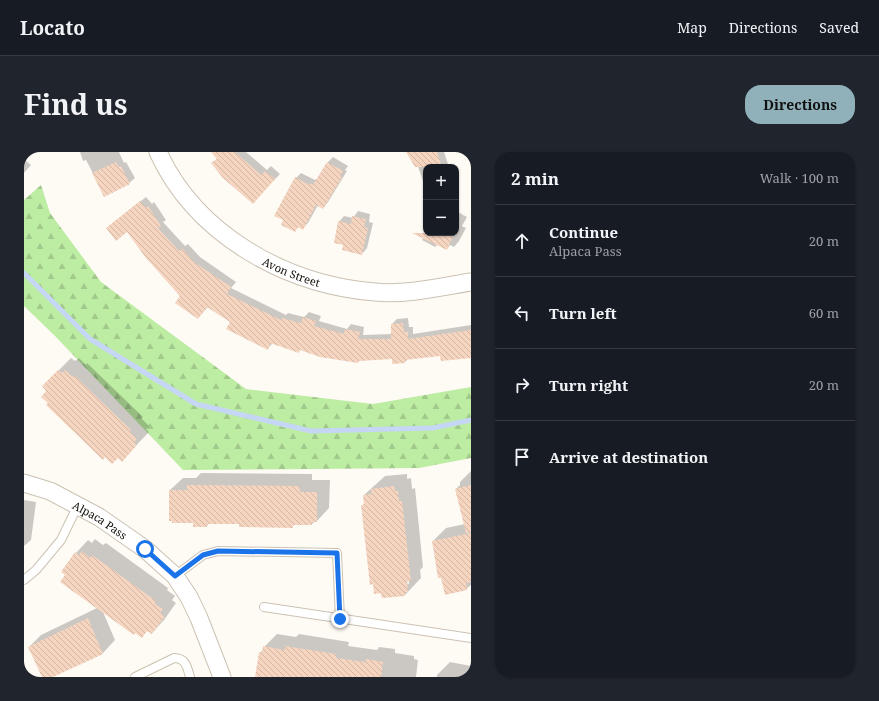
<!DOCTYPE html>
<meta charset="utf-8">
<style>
body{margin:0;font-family:"Noto Serif",serif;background:#20242c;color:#f1f3f6}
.controls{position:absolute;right:12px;top:12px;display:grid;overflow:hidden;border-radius:8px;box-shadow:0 1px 3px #0004}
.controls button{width:36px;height:36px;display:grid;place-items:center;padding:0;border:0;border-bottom:1px solid #363941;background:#171b24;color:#f1f3f6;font:20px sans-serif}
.stop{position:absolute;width:12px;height:12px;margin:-9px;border:3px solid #1a73e8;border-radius:50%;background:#fff}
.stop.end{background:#1a73e8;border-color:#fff;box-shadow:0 1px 4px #0008}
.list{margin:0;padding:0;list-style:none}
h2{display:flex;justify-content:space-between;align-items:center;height:52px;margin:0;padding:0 16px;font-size:17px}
h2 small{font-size:13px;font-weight:400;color:#9ea1a6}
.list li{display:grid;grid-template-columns:26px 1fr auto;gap:12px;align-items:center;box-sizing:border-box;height:72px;padding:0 16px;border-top:1px solid #363941}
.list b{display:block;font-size:15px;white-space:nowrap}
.list p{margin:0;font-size:13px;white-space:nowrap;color:#9ea1a6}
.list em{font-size:13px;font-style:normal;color:#9ea1a6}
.icon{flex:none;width:22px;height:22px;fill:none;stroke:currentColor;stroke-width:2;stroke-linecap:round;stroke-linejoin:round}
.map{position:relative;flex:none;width:447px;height:525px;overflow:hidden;border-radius:16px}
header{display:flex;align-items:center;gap:24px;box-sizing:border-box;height:56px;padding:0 20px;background:#171b24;border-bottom:1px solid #363941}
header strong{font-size:19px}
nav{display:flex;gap:22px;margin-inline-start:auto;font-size:14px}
.intro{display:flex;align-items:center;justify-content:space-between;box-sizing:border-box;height:96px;padding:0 24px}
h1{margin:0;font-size:28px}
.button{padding:10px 18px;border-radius:16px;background:#90b0ba;color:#111;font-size:14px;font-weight:700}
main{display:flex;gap:24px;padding:0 24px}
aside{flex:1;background:#171b24;border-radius:16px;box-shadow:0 1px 3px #0004}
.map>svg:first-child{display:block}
</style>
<header>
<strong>Locato</strong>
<nav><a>Map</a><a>Directions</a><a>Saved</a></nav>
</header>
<div class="intro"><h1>Find us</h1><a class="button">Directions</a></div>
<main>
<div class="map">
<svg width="447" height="525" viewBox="0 0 447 525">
<defs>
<pattern id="forest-firs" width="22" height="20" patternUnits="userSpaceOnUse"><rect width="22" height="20" fill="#bdeca3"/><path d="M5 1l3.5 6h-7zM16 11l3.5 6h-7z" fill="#a1c98b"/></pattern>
<pattern id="building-back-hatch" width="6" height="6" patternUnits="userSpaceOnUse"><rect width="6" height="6" fill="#f6d5c0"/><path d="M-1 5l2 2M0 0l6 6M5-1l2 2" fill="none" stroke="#d2b6a4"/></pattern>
</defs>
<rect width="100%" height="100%" fill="#fefaf4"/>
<path fill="url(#forest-firs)" d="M17 33 26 61 77 130 222 237 349 252 447 235V306L395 316 159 318 31 184 0 154V48Z"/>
<path fill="#0003" fill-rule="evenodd" d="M56 0H95L100 11 102 10 111 26 105 31 81 44 62 8 59 9Z
M188 0H222L243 18 247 14 256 22 234 45 188 11 194 6Z
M383 0H420L425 15H402V38L390 3Z
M309 5 324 14 321 18 323 19 304 50 299 56 294 53 284 71 279 76 275 74 271 79 272 26 277 21 291 28 292 27 294 28 304 10Z
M0 7 7 13 0 21Z
M432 23 435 31 432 33Z
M122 45 128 52 130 50 142 68 139 70 161 94 164 92 176 105 212 130 207 136 262 163 264 161 280 165 285 160 297 164 295 169 323 177 327 172 340 175 339 183 368 182V172L373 167 384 166 385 175H389V182L447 173V205L417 203 384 207 381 210 369 206 337 207 334 210 277 197 275 199 249 191 243 197 207 170 184 155 174 166 103 79 89 71Z
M334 59 346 62 345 70 349 71 343 96 338 102 320 92 315 70 320 64 329 66Z
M432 59 443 65 438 74 442 76 435 89 430 95 426 93 423 97 414 92 411 95 398 88 402 79V81H432Z
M47 206 51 209 55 206 62 213 63 211 119 265 117 266 125 274 122 277 125 280 98 308 25 251 24 239 19 234Z
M447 319V433L442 437 409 389 422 376 441 372 432 337 436 333V330Z
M177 321 288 322V328H306L305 356 293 369H291L288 372H271L268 375 216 371H185L183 374 170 370 146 338 159 326H172Z
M383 322V327L387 326 388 337 391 336 399 415 396 418 397 426 381 443 338 354 341 351 340 343 361 324ZM384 424 385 432H383Z
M0 348 12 350 7 388 0 394Z
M71 387 79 393 82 391 144 436 143 438 151 444 148 448 152 451 140 468 128 481 124 478 118 484 79 460 91 488 79 501 27 525H19L5 495 17 483 73 456 52 401 64 388 68 391Z
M253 482 272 485 275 482 325 490 324 494 353 498 355 495 371 497V501L390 504V507L394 508 392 525H232L236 501 240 497V495Z
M426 510 447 514 445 525H413V523Z"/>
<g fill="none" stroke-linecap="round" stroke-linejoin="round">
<path stroke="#c6d6f5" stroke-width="5" d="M0 121 66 187 172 252 287 279 409 276 447 268"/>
</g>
<path fill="url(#building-back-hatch)" d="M187 0H211L237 23 241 19 251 27 229 52 199 26 187 11 193 7Z
M382 0H413L418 15H391Z
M92 10 95 15 97 14 106 32 80 45 68 21Z
M303 10 319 19 316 24 318 25 299 57 292 53 279 78 274 75 271 80 257 73 259 68 250 64 271 25 285 33 286 31 289 33Z
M116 49 122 56 124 54 137 74 134 76 155 99 158 96 170 110 207 135 203 142 257 168 258 166 277 171 279 165 292 169 290 174 320 182 321 177 336 180 334 187H367V172L379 171 380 180H384V187L447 178V206L417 209 416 204 381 208V211L368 212V207L335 209 334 211 296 205 276 198 275 201 246 191 244 198 202 177 206 170 183 155 174 167 151 151 156 144 122 106 103 80 92 89 82 76Z
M328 64 342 67 340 75 344 76 338 103 318 98 319 93 310 91 314 69 327 72Z
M388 81H430L423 98Z
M34 218 38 221 41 218 49 225 50 223 107 278 106 280 113 287 110 290 113 293 98 310 94 306 88 312 81 305 79 308 22 253 24 251 17 245 22 239 18 234Z
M163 333 275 334 276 340H293V370H288V373H269V376L215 375V372H183V375H169V371H148V369H145V338H163Z
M447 333V380L442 381 431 337Z
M370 334 371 339H374L375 349H378L387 429H383L384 440H381V444L358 446 357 441 350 442 349 432 346 433 337 353H340L339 343 348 342 347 337Z
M447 381V430L442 431 443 438 421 443 417 426H414L408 389Z
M58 399 66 406 68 403 132 449 131 452 139 457 136 461 141 464 128 482 123 479 118 486 111 481 110 483 36 430 41 423 37 420 51 400 55 403Z
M64 466 79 502 29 525H18L4 495Z
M239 494 261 498V494L312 502V506L341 510 342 507 359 510 357 525H231L235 500 238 501Z"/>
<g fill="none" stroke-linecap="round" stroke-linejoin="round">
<defs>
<path id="service" d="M151 424 179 403 194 399 313 401 316 467
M0 428 12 418 37 388 54 353
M240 455 447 486
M111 525 150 506C162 506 163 515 166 525"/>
<g id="minor">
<path id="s1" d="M134 0C172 83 262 133 351 140 383 143 416 135 447 130"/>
<path id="s2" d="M0 331 26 339 75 365 121 397 151 424 165 445 175 466 198 525"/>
</g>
</defs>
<use href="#service" stroke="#ccc2b3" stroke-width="10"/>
<use href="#minor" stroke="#ccc2b3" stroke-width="19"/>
<use href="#service" stroke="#fff" stroke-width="8"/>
<use href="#minor" stroke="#fff" stroke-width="17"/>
</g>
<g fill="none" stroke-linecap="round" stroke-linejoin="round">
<path stroke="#1a73e8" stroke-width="5" d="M121 397 151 424 179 403 194 399 313 401 316 467"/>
</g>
<g text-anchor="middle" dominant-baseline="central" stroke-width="3" stroke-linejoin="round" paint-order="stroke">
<g font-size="11" fill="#100d08" stroke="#fff">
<text stroke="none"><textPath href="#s1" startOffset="184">Avon Street</textPath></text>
<text stroke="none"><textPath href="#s2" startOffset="85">Alpaca Pass</textPath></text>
</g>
</g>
</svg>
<div class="controls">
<button>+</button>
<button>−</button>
</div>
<div class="stop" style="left:121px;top:397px"></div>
<div class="stop end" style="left:316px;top:467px"></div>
</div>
<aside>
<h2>2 min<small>Walk · 100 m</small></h2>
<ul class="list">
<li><svg class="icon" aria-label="ahead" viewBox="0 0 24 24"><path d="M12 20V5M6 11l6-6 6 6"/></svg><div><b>Continue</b><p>Alpaca Pass</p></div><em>20 m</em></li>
<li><svg class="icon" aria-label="left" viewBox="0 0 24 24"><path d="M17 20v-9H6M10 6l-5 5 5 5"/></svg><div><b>Turn left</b></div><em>60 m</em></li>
<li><svg class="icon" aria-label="right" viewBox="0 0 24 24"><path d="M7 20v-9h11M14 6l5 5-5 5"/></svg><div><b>Turn right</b></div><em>20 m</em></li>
<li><svg class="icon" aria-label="arrive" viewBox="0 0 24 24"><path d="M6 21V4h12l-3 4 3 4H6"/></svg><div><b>Arrive at destination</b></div></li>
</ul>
</aside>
</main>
